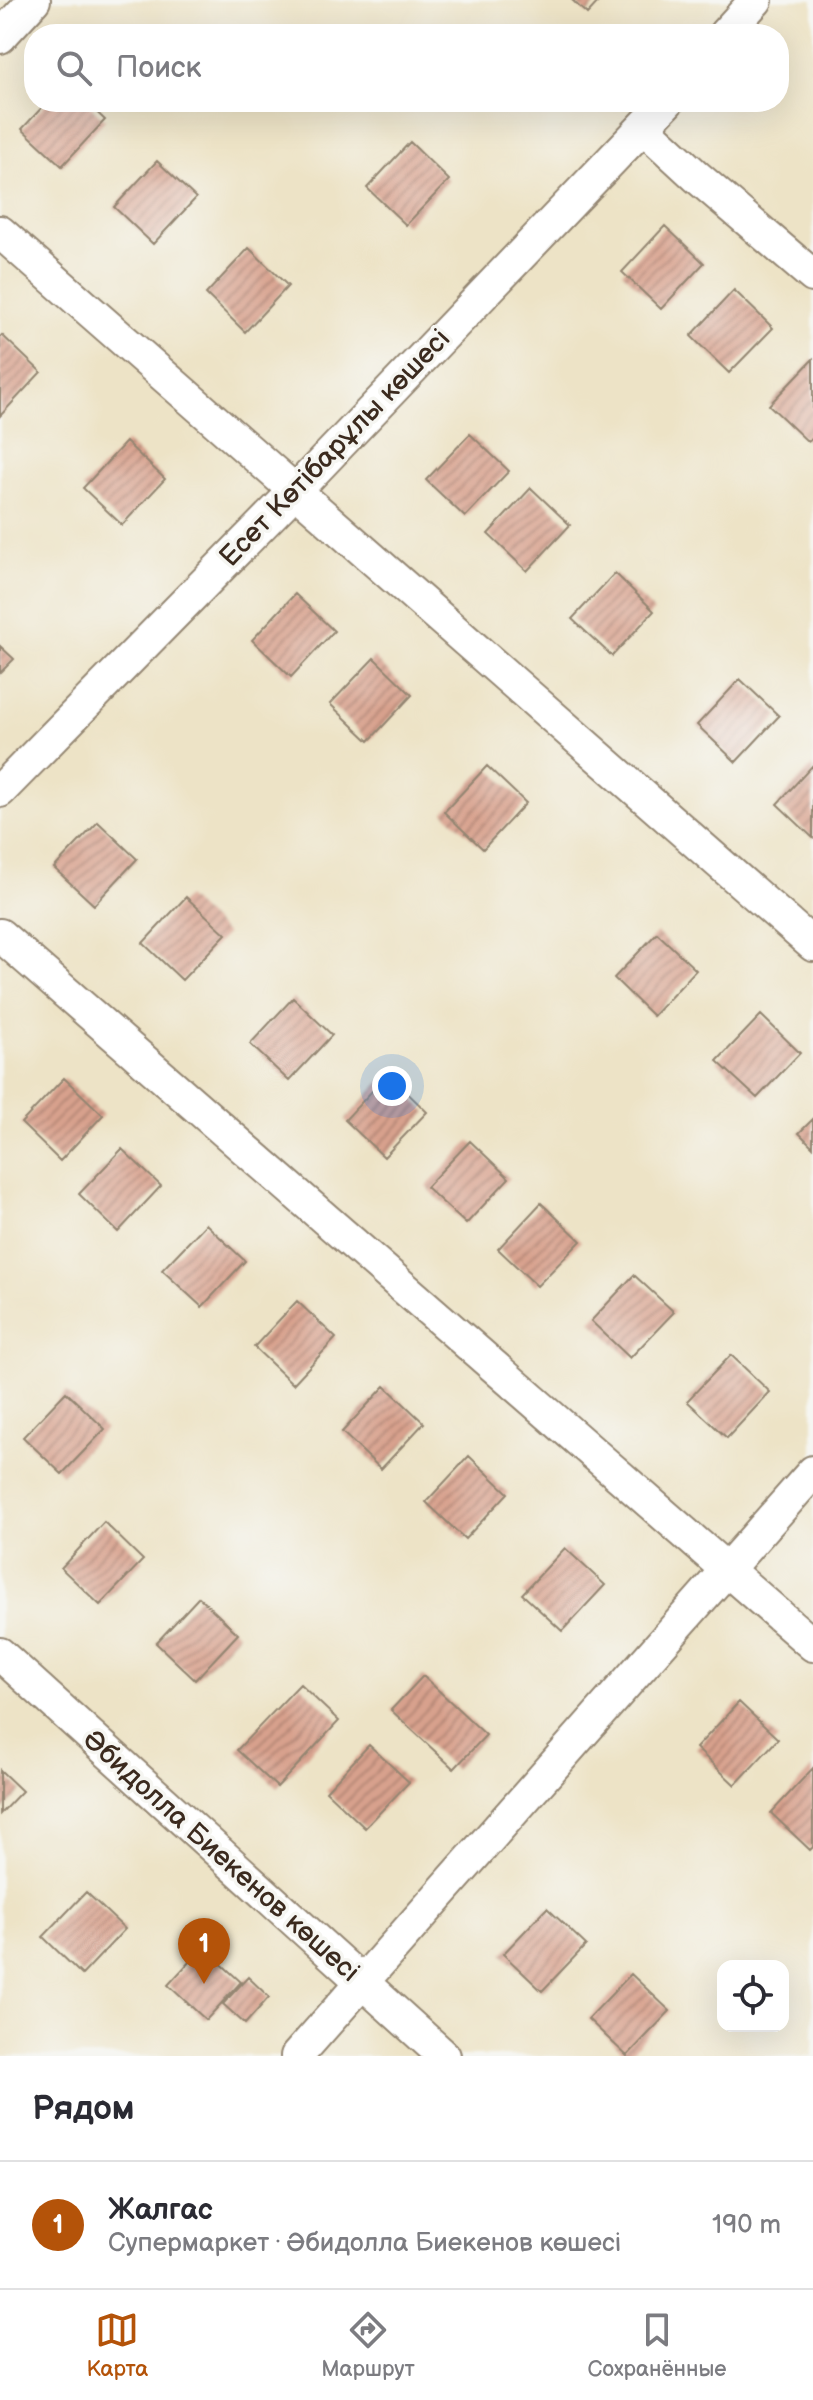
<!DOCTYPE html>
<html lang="ru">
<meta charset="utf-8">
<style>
body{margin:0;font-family:"Balsamiq Sans",sans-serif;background:#f7f7f7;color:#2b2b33}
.controls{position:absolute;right:24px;bottom:24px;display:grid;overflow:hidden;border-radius:16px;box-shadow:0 8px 32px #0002}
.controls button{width:72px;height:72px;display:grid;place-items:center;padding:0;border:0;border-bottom:2px solid #e1e1e2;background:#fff;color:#2b2b33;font:40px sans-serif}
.you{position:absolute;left:392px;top:1086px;width:28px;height:28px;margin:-20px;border:6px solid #fff;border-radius:50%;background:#1a73e8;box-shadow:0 0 0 12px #1a73e833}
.badge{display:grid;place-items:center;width:52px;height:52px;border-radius:50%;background:#b45309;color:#fff;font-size:26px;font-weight:700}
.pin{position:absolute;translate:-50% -66px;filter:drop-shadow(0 2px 4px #0008)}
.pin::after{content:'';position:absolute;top:42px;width:28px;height:24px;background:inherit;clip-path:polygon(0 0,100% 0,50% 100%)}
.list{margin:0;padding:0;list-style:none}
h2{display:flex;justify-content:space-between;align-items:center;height:104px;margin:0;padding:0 32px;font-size:34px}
h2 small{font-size:26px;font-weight:400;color:#7c7c81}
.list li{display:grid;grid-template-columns:52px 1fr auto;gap:24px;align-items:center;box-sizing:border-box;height:128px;padding:0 32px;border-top:2px solid #e1e1e2}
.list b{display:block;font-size:30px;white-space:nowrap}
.list p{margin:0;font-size:26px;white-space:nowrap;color:#7c7c81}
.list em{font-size:26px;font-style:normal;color:#7c7c81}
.icon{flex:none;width:44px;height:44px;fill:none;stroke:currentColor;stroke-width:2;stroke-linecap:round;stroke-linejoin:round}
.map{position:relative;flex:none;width:813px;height:2056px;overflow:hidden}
.search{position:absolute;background:#fff;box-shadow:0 8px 32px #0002;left:24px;right:24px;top:24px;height:88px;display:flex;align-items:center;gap:20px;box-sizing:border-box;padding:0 28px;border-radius:32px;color:#7c7c81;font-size:30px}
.sheet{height:232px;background:#fff}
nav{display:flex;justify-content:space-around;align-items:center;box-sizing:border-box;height:112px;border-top:2px solid #e1e1e2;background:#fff;font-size:22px;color:#7c7c81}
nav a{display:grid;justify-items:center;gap:4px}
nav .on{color:#b45309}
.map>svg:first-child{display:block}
</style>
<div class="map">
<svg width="813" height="2056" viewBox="0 0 813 2056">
<defs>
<pattern id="building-hatch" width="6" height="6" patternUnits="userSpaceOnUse" patternTransform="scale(2)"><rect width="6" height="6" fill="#d8a18d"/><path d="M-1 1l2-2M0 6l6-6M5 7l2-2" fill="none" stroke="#b08373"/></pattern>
</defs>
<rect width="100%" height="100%" fill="#f6f6f2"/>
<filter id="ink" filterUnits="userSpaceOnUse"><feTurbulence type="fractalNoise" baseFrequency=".0125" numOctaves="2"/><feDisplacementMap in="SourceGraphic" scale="16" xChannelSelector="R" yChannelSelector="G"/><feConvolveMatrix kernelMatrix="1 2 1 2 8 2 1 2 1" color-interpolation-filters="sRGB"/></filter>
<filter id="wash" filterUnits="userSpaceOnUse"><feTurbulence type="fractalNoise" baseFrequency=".006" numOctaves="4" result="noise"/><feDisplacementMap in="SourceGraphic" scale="32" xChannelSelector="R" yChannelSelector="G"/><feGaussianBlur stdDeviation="1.8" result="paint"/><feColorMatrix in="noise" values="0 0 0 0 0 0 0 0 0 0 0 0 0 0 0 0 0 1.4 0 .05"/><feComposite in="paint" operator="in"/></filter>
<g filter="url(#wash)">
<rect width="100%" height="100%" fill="#ede3c6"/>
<g id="blocks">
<path fill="url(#building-hatch)" d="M572 0H600L587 14Z
M47 102H86L105 120 62 166 22 129Z
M410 142 449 180 406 225 367 188Z
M157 161 196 198 153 244 114 207Z
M665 226 704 263 661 309 622 272Z
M249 248 288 286 245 332 206 294Z
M734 290 773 328 729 373 691 336Z
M2 335 41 372 0 416V337Z
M813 359V438L808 442 769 405Z
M470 434 509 471 465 517 426 480Z
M126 442 165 479 122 525 83 488Z
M531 488 570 525 527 571 488 534Z
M615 573 654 611 612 656 572 619Z
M295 594 334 631 291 677 252 640Z
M0 646 14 659 0 673Z
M374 658 412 695 369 741 330 704Z
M740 679 779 716 736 762 697 725Z
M813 765V838L777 804Z
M487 766 526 803 483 849 444 812Z
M98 822 137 859 94 905 54 868Z
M186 897 226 934 182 980 143 943Z
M657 933 696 970 653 1016 614 978Z
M293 998 332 1035 289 1081 250 1044Z
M761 1015 800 1053 757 1098 717 1061Z
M388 1074 427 1112 384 1157 345 1120Z
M64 1078 103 1115 60 1161 21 1123Z
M813 1119V1147L799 1133Z
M470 1141 509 1178 466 1224 426 1187Z
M122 1149 161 1186 118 1232 79 1194Z
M541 1203 581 1241 537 1286 498 1249Z
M206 1224 245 1261 202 1307 162 1270Z
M634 1275 674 1312 630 1358 591 1321Z
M297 1301 336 1338 293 1384 254 1347Z
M731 1355 770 1392 727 1438 687 1401Z
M385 1386 424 1423 381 1469 342 1432Z
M66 1392 105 1429 62 1474 23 1437Z
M469 1456 508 1493 465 1539 426 1502Z
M104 1522 143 1560 100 1605 61 1568Z
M565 1548 605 1585 562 1631 522 1594Z
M199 1597 238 1634 195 1680 156 1643Z
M423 1676 486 1735 454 1769 391 1710Z
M300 1684 339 1721 277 1787 237 1750Z
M739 1702 778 1739 735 1785 696 1748Z
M369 1745 409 1782 365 1828 326 1791Z
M813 1768V1847L810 1850 771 1813Z
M0 1770 22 1791 0 1814Z
M86 1892 125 1929 82 1975 43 1937Z
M547 1908 586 1945 542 1991 503 1954Z
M203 1947 241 1982 206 2020 168 1985Z
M631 1974 670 2011 627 2056 588 2019Z
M248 1977 269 1997 245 2024 223 2004Z"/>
</g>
</g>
<g filter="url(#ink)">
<use href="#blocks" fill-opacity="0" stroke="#948672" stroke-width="2"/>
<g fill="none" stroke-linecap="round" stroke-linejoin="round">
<defs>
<path id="minor" d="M725 34 756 0
M0 37 34 0
M644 128 696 176 813 276
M0 232 813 945
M0 791 295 491 667 102
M0 935 813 1645
M0 1654 444 2056
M297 2056 813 1472"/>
</defs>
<use href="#minor" stroke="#948672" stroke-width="36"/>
<use href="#minor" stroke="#fff" stroke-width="32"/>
</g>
</g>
<g text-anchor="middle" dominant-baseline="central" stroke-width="7" stroke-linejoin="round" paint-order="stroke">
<g font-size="28" fill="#3b2a1e" stroke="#f6f6f2">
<text transform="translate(335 448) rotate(-46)">Есет Көтібарұлы көшесі</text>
<text transform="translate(221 1856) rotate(42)">Әбидолла Биекенов көшесі</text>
</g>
</g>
</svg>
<div class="controls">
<button><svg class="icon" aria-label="locate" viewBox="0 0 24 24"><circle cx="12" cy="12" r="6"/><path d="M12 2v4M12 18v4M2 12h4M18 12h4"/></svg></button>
</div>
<div class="you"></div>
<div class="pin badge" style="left:204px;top:1984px">1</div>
<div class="search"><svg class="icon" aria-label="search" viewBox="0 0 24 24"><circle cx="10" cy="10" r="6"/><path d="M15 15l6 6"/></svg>Поиск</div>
</div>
<section class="sheet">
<h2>Рядом<small></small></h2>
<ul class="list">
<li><span class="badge">1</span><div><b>Жалгас</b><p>Супермаркет · Әбидолла Биекенов көшесі</p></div><em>190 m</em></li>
</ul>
</section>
<nav>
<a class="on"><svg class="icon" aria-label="map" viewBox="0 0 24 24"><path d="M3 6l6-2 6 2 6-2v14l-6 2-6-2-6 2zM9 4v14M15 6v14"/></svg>Карта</a>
<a><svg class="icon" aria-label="directions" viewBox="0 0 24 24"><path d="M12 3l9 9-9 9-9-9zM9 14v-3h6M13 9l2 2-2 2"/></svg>Маршрут</a>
<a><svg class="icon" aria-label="saved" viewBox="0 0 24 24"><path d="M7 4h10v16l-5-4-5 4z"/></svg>Сохранённые</a>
</nav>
